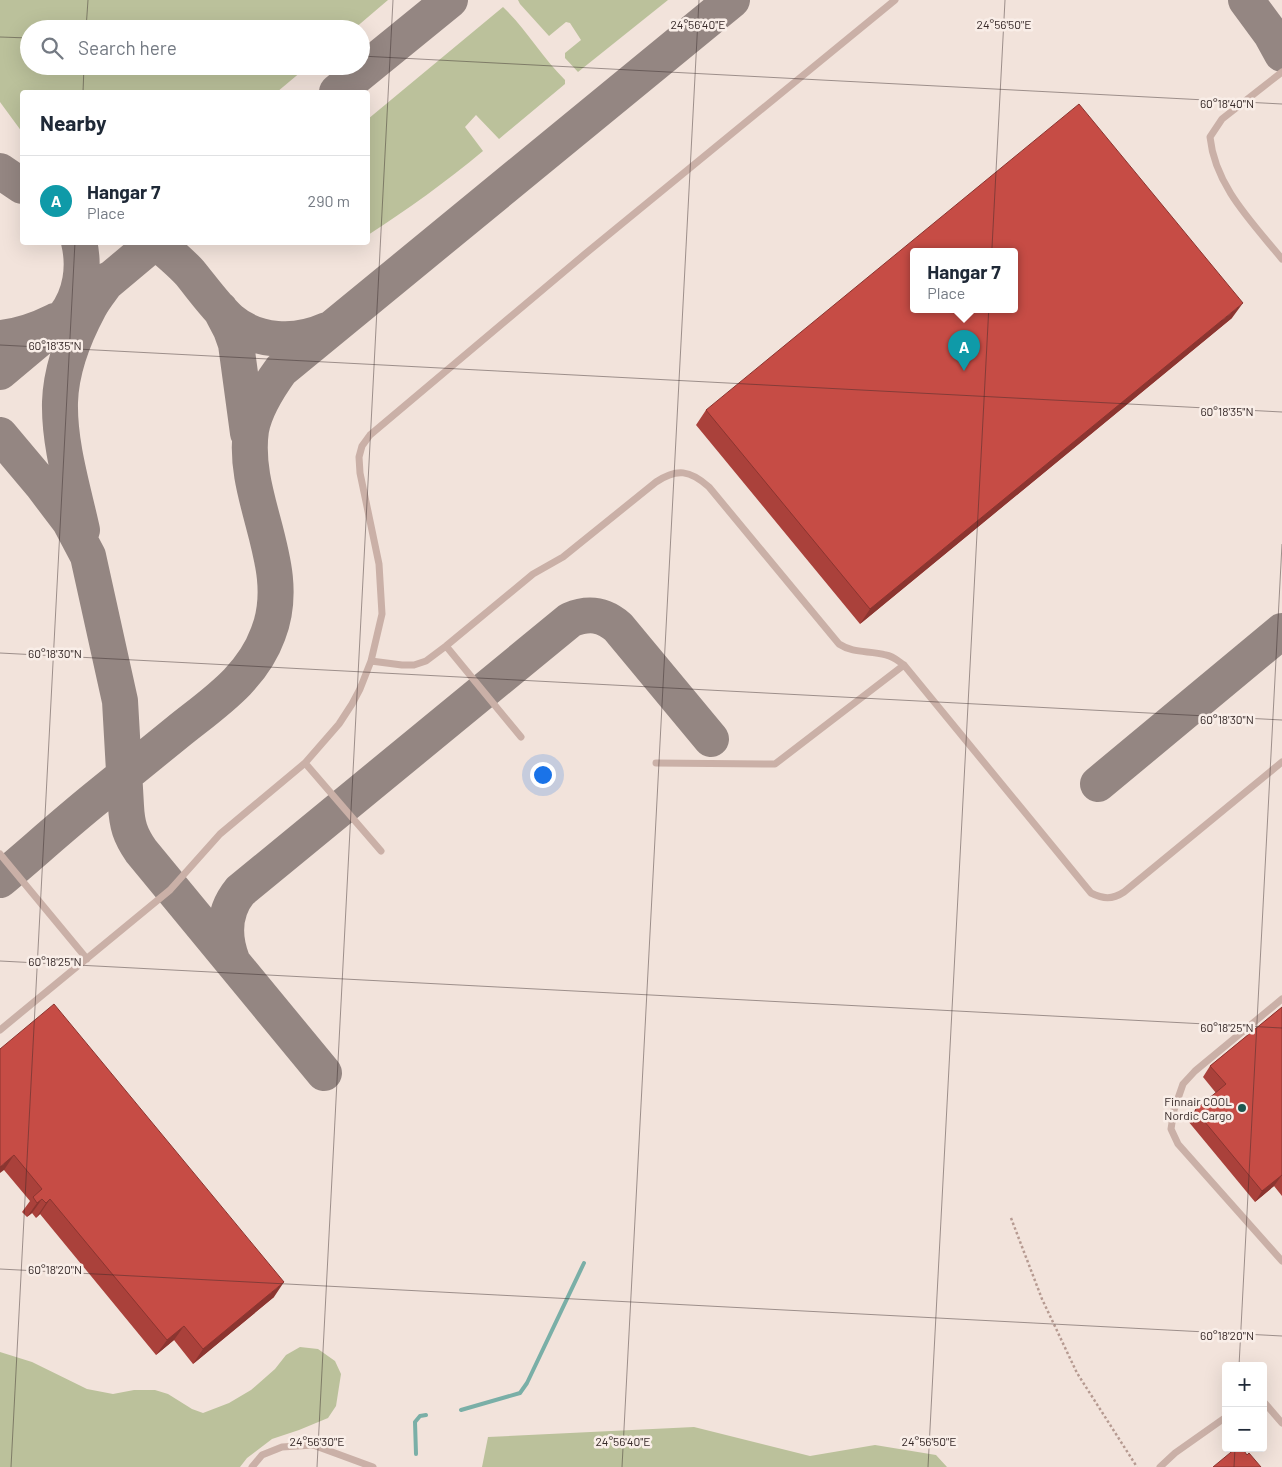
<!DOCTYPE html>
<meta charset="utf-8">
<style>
body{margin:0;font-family:Barlow,sans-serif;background:#f2f2f3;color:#1f2937}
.controls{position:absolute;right:15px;bottom:15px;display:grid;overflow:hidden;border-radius:5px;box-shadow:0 5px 20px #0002}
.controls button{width:45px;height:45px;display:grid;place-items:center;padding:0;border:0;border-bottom:1px solid #e0e1e3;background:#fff;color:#1f2937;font:25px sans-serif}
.you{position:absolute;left:542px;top:774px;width:18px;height:18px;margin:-12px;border:4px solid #fff;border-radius:50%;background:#1a73e8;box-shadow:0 0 0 8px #1a73e833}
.badge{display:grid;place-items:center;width:32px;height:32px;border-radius:50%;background:#7c3aed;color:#fff;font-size:16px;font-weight:700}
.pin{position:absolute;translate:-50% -41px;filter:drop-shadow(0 1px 2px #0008)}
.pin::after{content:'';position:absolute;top:26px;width:18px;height:15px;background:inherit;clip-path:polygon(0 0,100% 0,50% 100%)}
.popup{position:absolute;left:910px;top:248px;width:108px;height:65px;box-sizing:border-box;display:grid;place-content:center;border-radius:5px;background:#fff;filter:drop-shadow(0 1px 4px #0005);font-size:16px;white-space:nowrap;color:#747a83}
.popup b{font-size:19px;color:#1f2937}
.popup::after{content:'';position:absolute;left:50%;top:100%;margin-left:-10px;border:10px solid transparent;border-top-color:#fff}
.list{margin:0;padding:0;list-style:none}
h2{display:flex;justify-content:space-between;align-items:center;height:65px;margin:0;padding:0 20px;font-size:21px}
h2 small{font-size:16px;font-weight:400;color:#747a83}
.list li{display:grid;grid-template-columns:32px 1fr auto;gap:15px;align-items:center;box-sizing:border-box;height:90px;padding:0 20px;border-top:1px solid #e0e1e3}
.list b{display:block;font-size:19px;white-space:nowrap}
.list p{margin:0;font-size:16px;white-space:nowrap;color:#747a83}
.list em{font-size:16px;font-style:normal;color:#747a83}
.icon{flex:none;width:28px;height:28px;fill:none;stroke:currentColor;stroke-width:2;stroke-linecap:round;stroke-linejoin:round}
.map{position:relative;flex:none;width:1282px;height:1467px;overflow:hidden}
.search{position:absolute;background:#fff;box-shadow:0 5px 20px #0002;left:20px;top:20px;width:350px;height:55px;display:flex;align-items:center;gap:12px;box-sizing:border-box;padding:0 18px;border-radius:28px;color:#747a83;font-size:19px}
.panel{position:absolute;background:#fff;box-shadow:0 5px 20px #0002;left:20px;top:90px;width:350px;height:155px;border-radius:5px}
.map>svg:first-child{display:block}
</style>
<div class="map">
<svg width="1282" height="1467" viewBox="0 0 1282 1467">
<rect width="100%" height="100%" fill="#f2e3db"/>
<path fill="#bbc19b" d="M0 0H388L354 29H29V66H308L277 92H22V132L0 102Z
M518 0H668L578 72 565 58V53L581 40 570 23 566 22 549 36 520 4Z
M503 7C526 29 542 57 565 80V84L499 139 476 115 465 127 483 151C446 182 408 209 368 235V119Z
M300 1347 318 1349 335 1361 341 1374 336 1406 328 1418 299 1430 272 1439 247 1458 240 1467H0V1352L32 1362 87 1389 113 1394 134 1390H155L168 1394 192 1409 203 1413 229 1403 251 1390 275 1369 286 1355Z
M694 1427 810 1456 875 1445 936 1455 947 1467H482L488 1437Z"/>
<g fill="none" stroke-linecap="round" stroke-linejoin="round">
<path stroke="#7aafa7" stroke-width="4" d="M461 1410 520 1393 527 1383 584 1263
M416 1454 415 1422 420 1416 426 1415"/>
<path stroke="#948682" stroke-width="36" d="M1246 0 1271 34 1282 54
M337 92 450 0
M0 171 22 186
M156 242C168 252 180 262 190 273 203 289 215 306 230 320 257 343 296 344 327 330
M220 309 231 330 236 344 248 433
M0 338C20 336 37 330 55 321 59 320 63 319 65 316 81 295 85 267 79 242
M0 372 155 242
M0 435 42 485 70 522 88 556 120 701 126 806C127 825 130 835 141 851L324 1073
M82 530C73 489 59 445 60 402 61 371 74 336 89 308 94 298 102 289 108 280
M1098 784 1282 631
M0 880C32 853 63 825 95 799 123 776 152 753 180 730 215 702 252 678 268 634 295 566 241 499 251 430 255 408 268 388 281 370L732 0
M232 960C223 936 223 912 240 891L570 620C589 612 603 614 618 627L711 739"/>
<path stroke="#b69a91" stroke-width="2.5" stroke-dasharray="2.5 2.5" stroke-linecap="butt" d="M1011 1218 1042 1299 1077 1373 1137 1467"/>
<path stroke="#cab0a7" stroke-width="7" d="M1282 72 1222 119 1210 137C1215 186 1252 222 1282 259
M446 646 521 737
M371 661 402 665H414L426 661 446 646 533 574 563 557 656 482C677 468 690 470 709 487L839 644C854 654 869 650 886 655 893 656 898 661 904 665L1091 893C1103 899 1112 900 1124 892L1282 762
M305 763 381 851
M656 763 775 764 904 665
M0 854 87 959
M1282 999 1195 1071 1183 1084 1174 1110 1171 1129 1178 1144 1282 1261
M0 1030 170 890 220 834 305 763 339 724 352 704 360 689 371 661 382 614 379 564 360 473 359 457 362 446 370 435 585 254 895 0
M1263 1401 1282 1423
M252 1467 262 1455 282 1447 313 1445 373 1467
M1160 1467 1175 1453 1226 1417"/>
</g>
<path fill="#aa413b" d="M1232 318 860 624 696 425 706 410Z
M1282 1007V1196L1274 1186 1255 1202 1188 1121 1195 1110 1216 1093 1203 1077 1210 1066Z
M0 1049 274 1297 193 1364 174 1340 156 1355 40 1214 36 1218 32 1213 27 1217 22 1212 30 1201 4 1170Z"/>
<path fill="#8b3530" d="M1243 303 1232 318 860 624 870 609Z
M14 1155 4 1170 0 1173V1167Z
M1282 1175 1274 1186 1255 1202 1262 1191Z
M42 1199 32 1213 27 1217 37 1203Z
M50 1199 40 1214 36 1218 46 1203Z
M284 1282 274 1297 193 1364 203 1349Z
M184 1326 174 1340 156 1355 167 1340Z"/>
<path fill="#c64c45" stroke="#8b3530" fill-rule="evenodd" d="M1079 104 1243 303 870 609 706 410ZM914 252H1014V310H914Z
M54 1004 284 1282 203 1349 184 1326 167 1340 50 1199 46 1203 42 1199 37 1203 33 1197 42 1189 14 1155 0 1167V1049Z
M1282 1007V1176V1175L1262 1191 1195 1110 1226 1084 1210 1066Z
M1236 1448H1242L1247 1455 1249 1453 1261 1467H1213Z"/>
<path fill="none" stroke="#362928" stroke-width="1" stroke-opacity="0.45" d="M86 29 88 0M0 37 29 38M361 56 1282 104M83 92 84 66M0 345 1282 412M0 653 1282 720M0 961 1282 1028M0 1269 1282 1336M1239 1366 1282 544M11 1467 75 242M317 1467 393 0M622 1467 699 0M928 1467 1005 0M1234 1467 1235 1448"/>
<circle fill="#1d5850" stroke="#f9eee8" stroke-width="2" cx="1242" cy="1108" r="5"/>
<g text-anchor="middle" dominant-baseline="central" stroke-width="5" stroke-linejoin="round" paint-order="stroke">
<g font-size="12" fill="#362928" stroke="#f9eee8" text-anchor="end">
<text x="1232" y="1101">Finnair COOL<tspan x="1232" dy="14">Nordic Cargo</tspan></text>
</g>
</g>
<g font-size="12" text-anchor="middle" fill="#362928" stroke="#f9eee8" stroke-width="5" stroke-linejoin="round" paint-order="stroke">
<text x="698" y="29">24°56'40"E</text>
<text x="1004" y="29">24°56'50"E</text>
<text x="1227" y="108">60°18'40"N</text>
<text x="55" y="350">60°18'35"N</text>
<text x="1227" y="416">60°18'35"N</text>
<text x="55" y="658">60°18'30"N</text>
<text x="1227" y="724">60°18'30"N</text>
<text x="55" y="966">60°18'25"N</text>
<text x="1227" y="1032">60°18'25"N</text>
<text x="55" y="1274">60°18'20"N</text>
<text x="1227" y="1340">60°18'20"N</text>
<text x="317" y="1446">24°56'30"E</text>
<text x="623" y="1446">24°56'40"E</text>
<text x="929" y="1446">24°56'50"E</text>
</g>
</svg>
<div class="controls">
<button>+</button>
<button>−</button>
</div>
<div class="you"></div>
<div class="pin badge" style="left:964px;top:371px;background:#0f9aa8">A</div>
<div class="popup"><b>Hangar 7</b>Place</div>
<div class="search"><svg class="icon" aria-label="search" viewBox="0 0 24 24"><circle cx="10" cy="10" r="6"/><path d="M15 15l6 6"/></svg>Search here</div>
<section class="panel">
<h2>Nearby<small></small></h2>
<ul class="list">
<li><span class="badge" style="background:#0f9aa8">A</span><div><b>Hangar 7</b><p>Place</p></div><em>290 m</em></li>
</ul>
</section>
</div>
